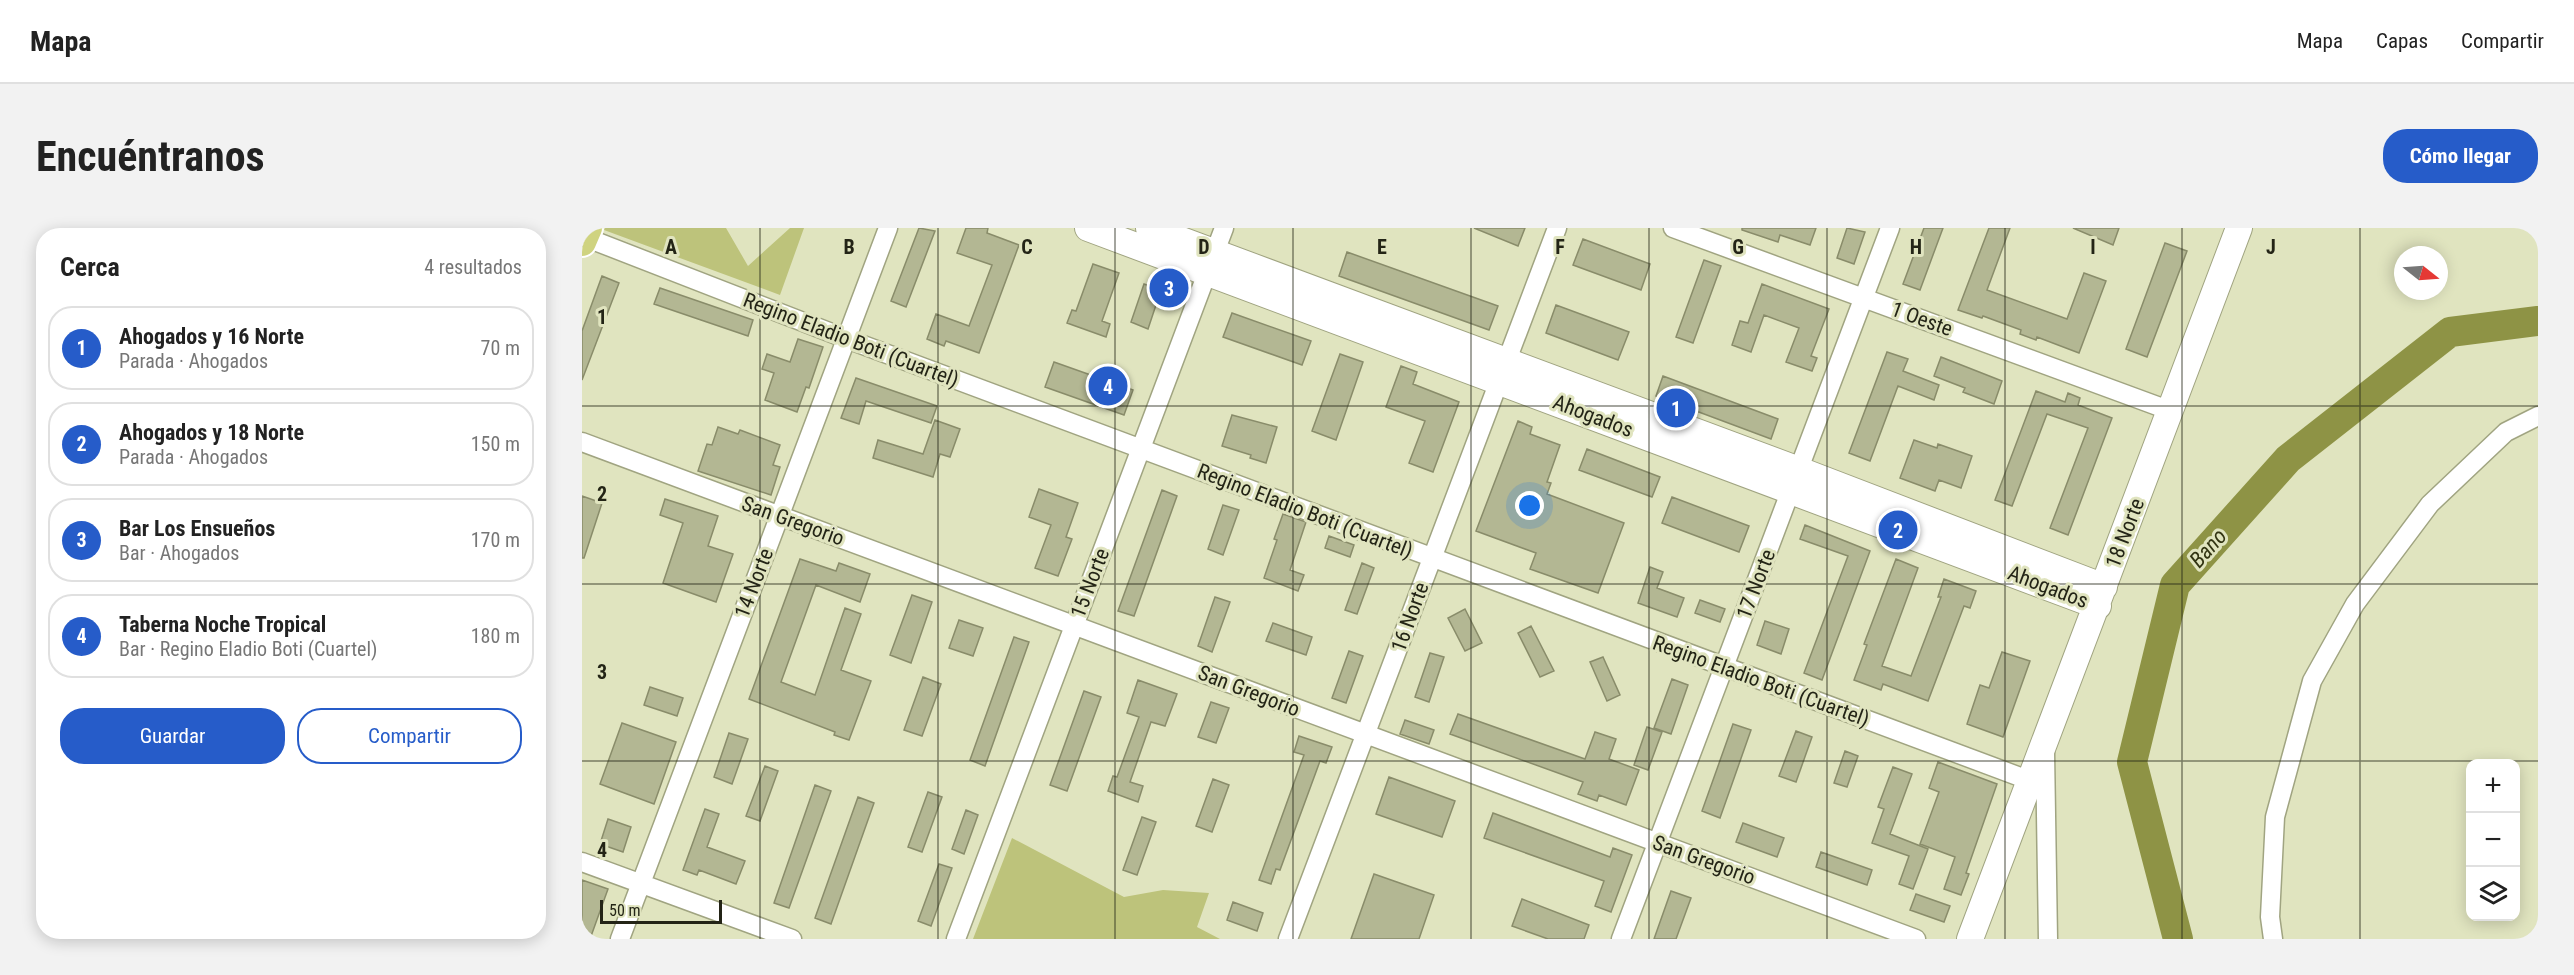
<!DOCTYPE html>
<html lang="es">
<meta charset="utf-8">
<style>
body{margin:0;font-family:"Roboto Condensed",sans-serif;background:#f2f2f2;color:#222}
.controls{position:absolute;right:18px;bottom:18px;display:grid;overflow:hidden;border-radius:12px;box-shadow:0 3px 15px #0003}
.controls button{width:54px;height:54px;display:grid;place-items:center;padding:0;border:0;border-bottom:2px solid #e0e0e0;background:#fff;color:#222;font:30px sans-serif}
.compass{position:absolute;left:1812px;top:18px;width:54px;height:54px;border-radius:50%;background:#fff;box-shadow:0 3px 15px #0003;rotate:107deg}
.scale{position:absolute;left:18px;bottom:15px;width:122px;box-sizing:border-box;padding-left:6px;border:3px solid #232416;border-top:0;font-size:16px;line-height:21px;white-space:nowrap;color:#232416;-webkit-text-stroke:4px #e0e4bf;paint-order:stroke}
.you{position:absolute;left:948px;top:278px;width:21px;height:21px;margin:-15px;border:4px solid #fff;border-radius:50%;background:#1a73e8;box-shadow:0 0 0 9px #1a73e833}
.badge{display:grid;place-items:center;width:39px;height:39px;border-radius:50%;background:#265cc9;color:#fff;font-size:20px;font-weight:700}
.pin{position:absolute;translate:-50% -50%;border:3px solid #fff;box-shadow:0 2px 6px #0006}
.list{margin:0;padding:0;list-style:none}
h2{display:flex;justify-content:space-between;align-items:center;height:78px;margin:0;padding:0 24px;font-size:26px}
h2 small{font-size:20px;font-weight:400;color:#767676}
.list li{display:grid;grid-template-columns:39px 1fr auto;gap:18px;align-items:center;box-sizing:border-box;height:84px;margin:0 12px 12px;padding:0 12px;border:2px solid #e0e0e0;border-radius:24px}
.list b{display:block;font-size:22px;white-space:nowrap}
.list p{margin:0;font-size:20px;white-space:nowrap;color:#767676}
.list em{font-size:20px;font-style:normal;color:#767676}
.actions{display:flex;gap:12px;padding:18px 24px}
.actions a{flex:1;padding:14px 0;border:2px solid #265cc9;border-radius:24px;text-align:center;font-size:21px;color:#265cc9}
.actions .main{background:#265cc9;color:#fff}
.icon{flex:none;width:33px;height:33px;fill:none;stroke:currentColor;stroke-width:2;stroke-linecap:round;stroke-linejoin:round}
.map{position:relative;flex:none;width:1956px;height:711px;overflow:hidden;border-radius:24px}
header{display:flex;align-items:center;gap:36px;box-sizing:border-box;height:84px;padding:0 30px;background:#fff;border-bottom:2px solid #e0e0e0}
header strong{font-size:28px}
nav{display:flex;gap:33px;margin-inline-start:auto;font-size:21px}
.intro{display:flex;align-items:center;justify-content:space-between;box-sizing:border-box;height:144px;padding:0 36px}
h1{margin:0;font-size:42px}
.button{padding:15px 27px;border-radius:24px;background:#265cc9;color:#fff;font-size:21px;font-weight:700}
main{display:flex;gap:36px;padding:0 36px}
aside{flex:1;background:#fff;border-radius:24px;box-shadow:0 3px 15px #0003}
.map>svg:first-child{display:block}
</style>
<header>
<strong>Mapa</strong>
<nav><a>Mapa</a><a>Capas</a><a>Compartir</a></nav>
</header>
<div class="intro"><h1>Encuéntranos</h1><a class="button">Cómo llegar</a></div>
<main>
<aside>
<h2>Cerca<small>4 resultados</small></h2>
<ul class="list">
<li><span class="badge">1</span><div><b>Ahogados y 16 Norte</b><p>Parada · Ahogados</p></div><em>70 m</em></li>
<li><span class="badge">2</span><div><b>Ahogados y 18 Norte</b><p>Parada · Ahogados</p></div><em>150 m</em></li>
<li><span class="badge">3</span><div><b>Bar Los Ensueños</b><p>Bar · Ahogados</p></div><em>170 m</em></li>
<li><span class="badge">4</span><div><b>Taberna Noche Tropical</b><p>Bar · Regino Eladio Boti (Cuartel)</p></div><em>180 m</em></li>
</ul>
<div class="actions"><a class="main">Guardar</a><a>Compartir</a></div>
</aside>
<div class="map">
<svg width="1956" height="711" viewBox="0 0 1956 711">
<rect width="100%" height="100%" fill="#e0e4bf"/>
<path fill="#bdc37b" d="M23 0H144L166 38 208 0H222L198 67 22 2Z
M430 610 542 669 581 662 627 665 615 699 638 711H391Z"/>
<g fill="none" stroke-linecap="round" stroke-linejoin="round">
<path stroke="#8e9345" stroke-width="30" d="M1596 711 1550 534 1593 357 1706 231 1868 104 1956 93"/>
</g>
<path fill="#b3b793" stroke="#898c6a" stroke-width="1.5" d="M337 0 353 3 324 79 309 73Z
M384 0H406L405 5 437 17 397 125 364 113 362 118 345 111 354 86 387 98 410 37 375 25Z
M892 0H943L936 18Z
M1160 0H1234L1228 17 1198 7 1196 14 1160 2Z
M1265 0 1283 4 1272 36 1255 30Z
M1342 0H1361L1338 62 1321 56Z
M1407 0H1428L1405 62 1485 91 1502 45 1524 53 1497 125 1455 109 1454 112 1438 106 1439 102 1401 88 1400 90 1376 82Z
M1491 0H1537L1531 17Z
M1001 11 1068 36 1059 62 991 37Z
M1583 15 1605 23 1565 129 1544 121Z
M765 24 916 78 907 102 757 48Z
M1122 32 1139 38 1111 115 1094 109Z
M511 36 537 45 520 93 528 96 524 109 485 95 490 82 494 83Z
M20 48 37 55 0 152V103Z
M562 56 579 62 566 101 549 94Z
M1180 56 1247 81 1229 128 1235 130 1230 143 1204 134 1217 100 1182 87 1169 124 1150 117 1158 93 1166 95Z
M78 60 171 92 166 108 72 76Z
M974 77 1047 104 1036 132 964 105Z
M650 85 729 113 720 137 641 109Z
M216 111 241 119 227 160 224 159 215 184 183 172 192 145 180 141 185 126 208 134Z
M1305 124 1326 131 1321 143 1357 157 1352 172 1316 158 1288 233 1267 225Z
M758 126 781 134 754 212 730 203Z
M1359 129 1420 153 1412 176 1381 164 1383 160 1352 148Z
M472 134 551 162 542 187 463 159Z
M819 138 835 144 831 156 877 174 851 244 827 235 843 193 804 179Z
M1081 148 1196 191 1189 211 1074 168Z
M274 150 355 178 349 195 284 173 277 196 259 190Z
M1454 163 1483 174 1486 165 1498 170 1496 177 1530 190 1486 307 1468 300 1506 200 1465 186 1430 278 1413 272Z
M650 187 695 199 684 235 668 230 669 227 640 218Z
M353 192 378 201 368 229 358 226 351 249 291 230 296 212 341 226Z
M936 193 950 199 948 206 978 217 965 254 969 255 965 266 1042 295 1016 365 948 341 954 325 894 303Z
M136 199 156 206 158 202 198 217 191 237 198 239 189 267 116 243 125 216 130 217Z
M1332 212 1355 220 1356 216 1390 228 1379 260 1357 252 1353 263 1318 250Z
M1005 221 1078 249 1070 269 997 242Z
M457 261 496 275 484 309 490 311 476 348 453 340 469 297 447 289Z
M580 262 595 268 552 388 536 383Z
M0 268 20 275 2 330H0Z
M1090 269 1167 298 1157 324 1080 295Z
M83 271 136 288 126 318 151 326 134 374 81 355 101 295 78 287Z
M641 277 657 282 641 327 626 321Z
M701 286 724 294 708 342 722 347 716 363 682 350 695 312 692 311Z
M1223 297 1288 323 1240 452 1222 445 1266 328 1218 311Z
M747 308 772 317 768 329 743 320Z
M218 331 254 343 257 335 288 346 278 374 234 357 199 454 233 467 263 380 279 386 259 442 289 453 267 512 252 507 253 504 167 471Z
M1314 331 1336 340 1300 438 1329 448 1359 369H1356L1362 351 1394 363 1388 380 1382 378 1346 473 1301 456 1299 462 1272 452 1285 417 1282 416Z
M780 335 792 340 775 386 763 382Z
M1068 339 1081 344 1075 360 1102 370 1095 389 1056 375Z
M330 367 350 374 329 435 308 427Z
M633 369 648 374 630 424 616 418Z
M1118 372 1143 381 1138 394 1113 385Z
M883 381 900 415 883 423 866 390Z
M377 392 401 400 391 428 367 420Z
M1183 393 1207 401 1199 426 1175 417Z
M691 395 730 409 724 427 684 413Z
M949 398 972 443 958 449 936 405Z
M432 409 447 414 403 538 388 532Z
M767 423 781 428 764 475 750 470Z
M1420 424 1448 433 1421 509 1385 496 1398 457 1407 460Z
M848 425 862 429 847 474 833 469Z
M1021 429 1038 467 1025 473 1008 434Z
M341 449 359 456 340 508 322 502Z
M1090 451 1106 457 1089 506 1072 500Z
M556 452 595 466 583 498 569 494 548 554 561 558 556 574 526 563 531 548 535 549 557 489 545 485Z
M68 459 101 470 95 488 62 477Z
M502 463 519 469 485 563 468 557Z
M629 474 647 480 634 515 616 509Z
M876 486 1003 531 1013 504 1034 511 1027 531 1057 542 1044 577 1017 567 1015 573 996 566 1001 554 868 506Z
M823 492 852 502 847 516 818 506Z
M40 495 94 514 72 576 18 556Z
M1151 496 1169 502 1138 590 1120 583Z
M1065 499 1080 504 1066 542 1052 537Z
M1214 503 1230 509 1214 554 1197 548Z
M147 505 166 511 150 556 132 549Z
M717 508 750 519 744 535 738 533 698 642 694 641 689 656 677 652 722 527 712 524Z
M1263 523 1276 528 1265 559 1252 555Z
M1356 534 1415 556 1384 645 1387 646 1379 667 1362 661 1373 629 1338 616 1357 564 1347 560Z
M183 538 196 543 178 593 164 588Z
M1311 539 1330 546 1308 606 1346 621 1331 661 1317 656 1327 628 1290 615 1302 581 1296 579Z
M807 549 873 573 860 609 794 586Z
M631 551 647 557 630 604 614 598Z
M233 557 249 563 207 680 192 675Z
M346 564 360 569 340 624 326 619Z
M276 569 292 575 249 696 233 690Z
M123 581 137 586 125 619 163 633 154 656 117 642 115 647 101 642Z
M384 582 396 587 382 626 370 621Z
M911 585 1028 629 1031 620 1050 627 1029 684 1013 678 1022 653 902 610Z
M560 589 574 594 555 647 541 642Z
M26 591 49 599 41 624 18 616Z
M1161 595 1202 610 1195 629 1154 614Z
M1239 624 1290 642 1285 657 1234 639Z
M357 636 370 640 349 698 336 693Z
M792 646 852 667 837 711H769Z
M0 652 26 661 8 711H0Z
M1089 663 1109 670 1094 711H1072Z
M1334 666 1368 678 1362 694 1328 682Z
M940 671 1007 697 1002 711H966L930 698Z
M651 674 681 685 675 703 645 692Z"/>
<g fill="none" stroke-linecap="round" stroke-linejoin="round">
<defs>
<path id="minor" d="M1091 0 1589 183
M0 8 265 111 1449 553
M0 214 1334 711
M1463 524 1466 711
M0 634 210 711
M38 711 306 0
M374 711 642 0
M706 711 975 0
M1039 711 1308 0
M1691 711 1688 689 1693 589 1730 453 1773 376 1848 276 1924 204 1956 188"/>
<path id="secondary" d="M506 0 1516 378
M567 0 1217 242 1522 359
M1388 711 1657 0"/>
<path id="primary" d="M0 14 6 0"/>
</defs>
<use href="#minor" stroke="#a0a481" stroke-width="21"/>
<use href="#secondary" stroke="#a0a481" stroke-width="28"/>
<use href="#primary" stroke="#fff" stroke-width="32"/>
<use href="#minor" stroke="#fff" stroke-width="18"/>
<use href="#secondary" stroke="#fff" stroke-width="26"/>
<use href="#primary" stroke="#cfd380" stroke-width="28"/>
</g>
<path fill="none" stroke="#232416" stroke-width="1.5" stroke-opacity="0.55" d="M178 0V711M356 0V711M533 0V711M711 0V711M889 0V711M1067 0V711M1245 0V711M1423 0V711M1600 0V711M1778 0V711M0 178H1956M0 356H1956M0 533H1956"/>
<g text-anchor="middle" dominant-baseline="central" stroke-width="6" stroke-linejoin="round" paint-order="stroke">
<g font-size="21" fill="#232416" stroke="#e0e4bf">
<text transform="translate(1340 91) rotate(20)">1 Oeste</text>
<text transform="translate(269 112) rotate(21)">Regino Eladio Boti (Cuartel)</text>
<text transform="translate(1011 188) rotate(21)">Ahogados</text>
<text transform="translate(723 283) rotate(21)">Regino Eladio Boti (Cuartel)</text>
<text transform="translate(211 293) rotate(20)">San Gregorio</text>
<text transform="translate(1543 305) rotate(-69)">18 Norte</text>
<text transform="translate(172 355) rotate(-69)">14 Norte</text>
<text transform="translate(508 355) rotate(-69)">15 Norte</text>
<text transform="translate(1174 356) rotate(-69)">17 Norte</text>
<text transform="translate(1466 359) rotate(21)">Ahogados</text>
<text transform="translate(828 389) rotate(-70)">16 Norte</text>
<text transform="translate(1179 453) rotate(20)">Regino Eladio Boti (Cuartel)</text>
<text transform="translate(667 463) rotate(21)">San Gregorio</text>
<text transform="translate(1122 632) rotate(20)">San Gregorio</text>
</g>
<g font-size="22" font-style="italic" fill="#323412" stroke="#e0e4bf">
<text transform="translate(1626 320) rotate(-48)">Bano</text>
</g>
</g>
<g font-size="20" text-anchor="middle" font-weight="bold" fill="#232416" stroke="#e0e4bf" stroke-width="6" stroke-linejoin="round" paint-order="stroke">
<text x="89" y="26">A</text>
<text x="267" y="26">B</text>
<text x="445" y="26">C</text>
<text x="622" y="26">D</text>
<text x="800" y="26">E</text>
<text x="978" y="26">F</text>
<text x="1156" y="26">G</text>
<text x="1334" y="26">H</text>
<text x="1511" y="26">I</text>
<text x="1689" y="26">J</text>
<text x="20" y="96">1</text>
<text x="20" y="273">2</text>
<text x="20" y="451">3</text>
<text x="20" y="629">4</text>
</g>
</svg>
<div class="controls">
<button>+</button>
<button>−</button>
<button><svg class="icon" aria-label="layers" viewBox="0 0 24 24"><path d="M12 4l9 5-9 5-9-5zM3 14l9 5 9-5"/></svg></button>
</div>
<svg class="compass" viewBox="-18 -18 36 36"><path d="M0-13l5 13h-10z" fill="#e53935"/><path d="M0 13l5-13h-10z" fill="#767676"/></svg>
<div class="scale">50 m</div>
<div class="you"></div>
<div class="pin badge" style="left:1094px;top:180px">1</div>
<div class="pin badge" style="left:1316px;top:302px">2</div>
<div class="pin badge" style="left:587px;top:60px">3</div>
<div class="pin badge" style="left:526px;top:158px">4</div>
</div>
</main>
